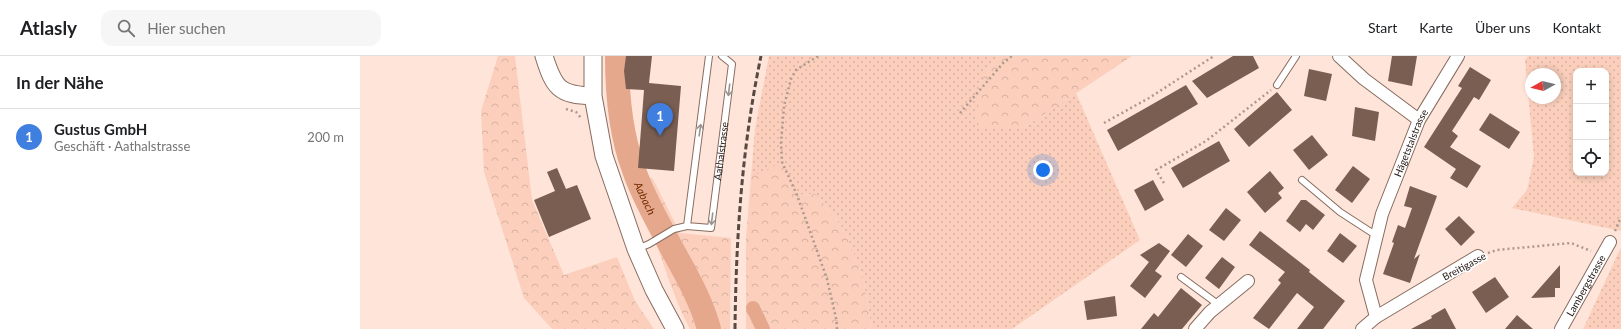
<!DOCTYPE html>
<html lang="de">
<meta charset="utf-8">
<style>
body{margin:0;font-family:Lato,sans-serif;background:#f6f6f6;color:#202124}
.controls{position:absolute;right:12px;top:12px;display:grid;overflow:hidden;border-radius:8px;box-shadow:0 2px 6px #0003}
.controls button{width:36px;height:36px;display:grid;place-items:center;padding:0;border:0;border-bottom:1px solid #e0e0e0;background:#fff;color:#202124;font:20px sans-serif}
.compass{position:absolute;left:1165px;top:12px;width:36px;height:36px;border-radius:50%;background:#fff;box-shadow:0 2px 6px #0003;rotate:262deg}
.you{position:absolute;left:683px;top:114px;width:14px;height:14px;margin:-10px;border:3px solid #fff;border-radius:50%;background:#1a73e8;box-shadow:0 0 0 6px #1a73e833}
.badge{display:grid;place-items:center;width:26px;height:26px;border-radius:50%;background:#111827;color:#fff;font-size:13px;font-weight:700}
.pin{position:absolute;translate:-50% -33px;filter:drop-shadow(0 1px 2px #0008)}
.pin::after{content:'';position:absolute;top:21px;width:14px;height:12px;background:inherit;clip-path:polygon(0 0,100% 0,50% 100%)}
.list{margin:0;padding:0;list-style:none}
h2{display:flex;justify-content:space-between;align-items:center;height:52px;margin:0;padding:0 16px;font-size:17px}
h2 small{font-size:13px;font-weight:400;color:#757577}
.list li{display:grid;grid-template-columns:26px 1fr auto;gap:12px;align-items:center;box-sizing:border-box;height:56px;padding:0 16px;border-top:1px solid #e0e0e0}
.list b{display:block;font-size:15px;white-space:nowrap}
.list p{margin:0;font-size:13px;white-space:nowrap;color:#757577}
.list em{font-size:13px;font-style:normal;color:#757577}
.icon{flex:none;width:22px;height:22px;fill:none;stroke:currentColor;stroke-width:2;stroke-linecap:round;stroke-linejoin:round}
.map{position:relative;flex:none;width:1261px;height:273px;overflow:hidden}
header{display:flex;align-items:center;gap:24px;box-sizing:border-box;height:56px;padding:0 20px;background:#fff;border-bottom:1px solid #e0e0e0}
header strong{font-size:19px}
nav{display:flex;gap:22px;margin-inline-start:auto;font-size:14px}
.search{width:280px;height:36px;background:#f6f6f6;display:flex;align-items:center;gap:10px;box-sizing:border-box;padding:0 14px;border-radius:12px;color:#757577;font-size:15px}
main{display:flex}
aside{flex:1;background:#fff}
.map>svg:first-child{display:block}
</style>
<header>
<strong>Atlasly</strong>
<div class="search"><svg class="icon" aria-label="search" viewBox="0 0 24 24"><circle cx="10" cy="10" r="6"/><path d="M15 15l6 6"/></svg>Hier suchen</div>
<nav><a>Start</a><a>Karte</a><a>Über uns</a><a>Kontakt</a></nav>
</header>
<main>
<aside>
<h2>In der Nähe<small></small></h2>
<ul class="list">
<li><span class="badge" style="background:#3f7fe0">1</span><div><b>Gustus GmbH</b><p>Geschäft · Aathalstrasse</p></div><em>200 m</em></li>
</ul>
</aside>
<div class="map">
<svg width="1261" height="273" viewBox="0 0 1261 273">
<defs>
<pattern id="grass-dots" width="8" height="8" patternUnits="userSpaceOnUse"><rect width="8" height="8" fill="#fbcfbc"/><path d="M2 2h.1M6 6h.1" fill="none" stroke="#d7b1a0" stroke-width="1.8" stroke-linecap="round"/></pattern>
<pattern id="forest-crowns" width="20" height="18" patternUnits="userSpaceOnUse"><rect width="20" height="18" fill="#fbcfbc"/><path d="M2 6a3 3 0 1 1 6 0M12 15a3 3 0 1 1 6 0" fill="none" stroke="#d7b1a0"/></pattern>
</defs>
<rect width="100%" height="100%" fill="#fee4d9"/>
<path fill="url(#grass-dots)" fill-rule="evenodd" d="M409 0H639L617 29 665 71 716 37 780 184 652 273H512L503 222 485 175 456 138 437 139 391 121 395 73Z
M1168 0H1261V175L1152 152 1167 134 1174 101 1165 4ZM1216 15H1246V117H1216ZM1171 18H1195V42H1171Z
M1261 191V273H1223L1225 269Z"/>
<path fill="url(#forest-crowns)" d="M138 0H155L172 144 204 219 257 201 275 245 294 273H192L164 242 124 116 121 55Z
M249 0H263L261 26 274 113 293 123 320 177 371 182 370 273H330C314 243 305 211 293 179 285 156 272 135 264 112 254 79 249 34 249 0Z
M639 0H772L665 71H617V29Z
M422 106 437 139 456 138 485 175 503 222 512 273H386V182L391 121Z"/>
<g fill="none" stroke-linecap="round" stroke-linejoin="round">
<path stroke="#e6a88d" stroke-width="14" d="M393 252 403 273"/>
<path stroke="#e6a88d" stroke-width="24" id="s1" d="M257 0C257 36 261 80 274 114 281 135 292 155 302 174 319 207 339 237 349 273"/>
</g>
<path fill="#7a5e52" d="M266 0H292L289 27 321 30 314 115 278 112 284 34 266 33 264 15Z
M873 0H893L899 12 847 42 832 25Z
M1032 0H1057L1052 30 1028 25Z
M1110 11 1131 24 1119 44 1114 41 1092 75 1098 80 1090 91 1121 110 1107 132 1090 122 1096 113 1064 91 1102 32 1098 30Z
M949 13 972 18 966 45 944 40Z
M826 29 838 48 758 95 747 74Z
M917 36 932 54 889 91 874 73Z
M995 51 1019 56 1015 85 992 80Z
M1130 57 1160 76 1149 93 1119 74Z
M952 79 968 99 949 114 933 94Z
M859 85 870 105 823 132 811 112Z
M993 110 1010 123 992 147 975 134Z
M197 112 206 133 217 129 231 163 189 181 174 144 195 135 187 116Z
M910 115 924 132 918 137 922 142 905 157 887 136Z
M793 124 804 144 785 155 774 134Z
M1050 130 1077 140 1054 203 1060 198 1050 227 1023 218 1034 187 1032 186 1038 169 1045 172 1052 152 1044 150Z
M941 144H946L965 159 953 174 946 168 940 176 926 165Z
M866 152 881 164 864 185 849 174Z
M1099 160 1115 176 1101 190 1085 173Z
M900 175 950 214 949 216 985 245 963 273H937L954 251 937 237 909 273 893 262 921 227 918 224 925 216 889 189Z
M980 177 997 190 983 207 967 195Z
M828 178 843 190 826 211 811 199Z
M799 187 810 195 795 215 802 220 785 242 770 230 789 206 780 199Z
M862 201 875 211 859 233 845 222Z
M1200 209V232H1195V241L1171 242Z
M1135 221 1149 241 1126 257 1112 236Z
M821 232 842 249 822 273H781L794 257 798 261Z
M755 240 757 260 727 264 724 245Z
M1085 252 1096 273H1051L1072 262 1071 260Z
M1157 259 1173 273H1145Z"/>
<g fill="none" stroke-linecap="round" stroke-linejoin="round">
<defs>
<g id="lane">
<path id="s2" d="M349 0 327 170 351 172 372 8 362 0"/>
<path d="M917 29 936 0"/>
<path d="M942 124 980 156 1017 180"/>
<path d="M277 193 289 188 314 173 327 170"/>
<path d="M821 221 859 249"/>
</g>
<g id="street">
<path d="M979 0 1004 23 1059 64"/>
<path id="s3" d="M1016 261 1006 224 1022 158 1059 64 1098 0"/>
<path d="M835 273 850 256 888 225"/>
<path d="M1002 273 1016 261 1118 200"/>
<path id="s4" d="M1201 273 1250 186"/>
</g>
<path id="secondary" d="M184 0C194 32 199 39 233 40
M233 0V40L244 100 276 193 294 234 315 273"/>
</defs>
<use href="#lane" stroke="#886c60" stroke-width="8"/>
<use href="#street" stroke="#886c60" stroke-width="14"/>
<use href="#secondary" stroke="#886c60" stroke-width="19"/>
<path stroke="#ad988f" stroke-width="2.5" stroke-dasharray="2 3" stroke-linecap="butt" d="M458 0 436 14 431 23 424 50 421 87 422 106 437 139 467 223 476 262 477 273
M206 53 216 56 222 63
M600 57 644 6 652 0
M744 67 789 42 854 0
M804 127 796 114 846 85 911 34
M1255 175 1261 161
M1128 197 1137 194 1211 187 1231 195"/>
<use href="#lane" stroke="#fff" stroke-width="6"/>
<use href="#street" stroke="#fff" stroke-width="12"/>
<use href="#secondary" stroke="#fff" stroke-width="17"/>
<path stroke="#584943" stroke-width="3" stroke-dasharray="6 3" stroke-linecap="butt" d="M375 273C376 181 382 90 401 0"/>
</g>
<defs><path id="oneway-shaft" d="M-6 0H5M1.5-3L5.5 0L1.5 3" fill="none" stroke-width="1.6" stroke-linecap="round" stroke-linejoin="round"/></defs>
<g stroke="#9a9593">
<use href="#oneway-shaft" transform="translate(369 34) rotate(97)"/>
<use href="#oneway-shaft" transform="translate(340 74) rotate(-82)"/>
<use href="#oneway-shaft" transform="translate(352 163) rotate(97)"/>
</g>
<g text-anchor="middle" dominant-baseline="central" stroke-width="3.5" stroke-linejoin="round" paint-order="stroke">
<g font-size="10" fill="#1f140f" stroke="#fff">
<text stroke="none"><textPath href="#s3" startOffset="183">Hägetstalstrasse</textPath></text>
<text stroke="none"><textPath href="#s2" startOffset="273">Aathalstrasse</textPath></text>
<text transform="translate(1104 210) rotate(-28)">Breitigasse</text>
<text stroke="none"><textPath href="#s4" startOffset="50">Lambergstrasse</textPath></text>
</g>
<g font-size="11" font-style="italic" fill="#732b00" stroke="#fff">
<text stroke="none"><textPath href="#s1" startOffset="146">Aabach</textPath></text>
</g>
</g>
</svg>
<div class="controls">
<button>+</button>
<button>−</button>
<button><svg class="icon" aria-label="locate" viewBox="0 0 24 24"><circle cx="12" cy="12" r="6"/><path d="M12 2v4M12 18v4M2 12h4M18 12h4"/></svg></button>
</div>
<svg class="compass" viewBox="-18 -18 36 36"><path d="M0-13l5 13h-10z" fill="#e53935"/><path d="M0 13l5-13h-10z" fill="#757577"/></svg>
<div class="you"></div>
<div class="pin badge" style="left:300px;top:80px;background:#3f7fe0">1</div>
</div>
</main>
